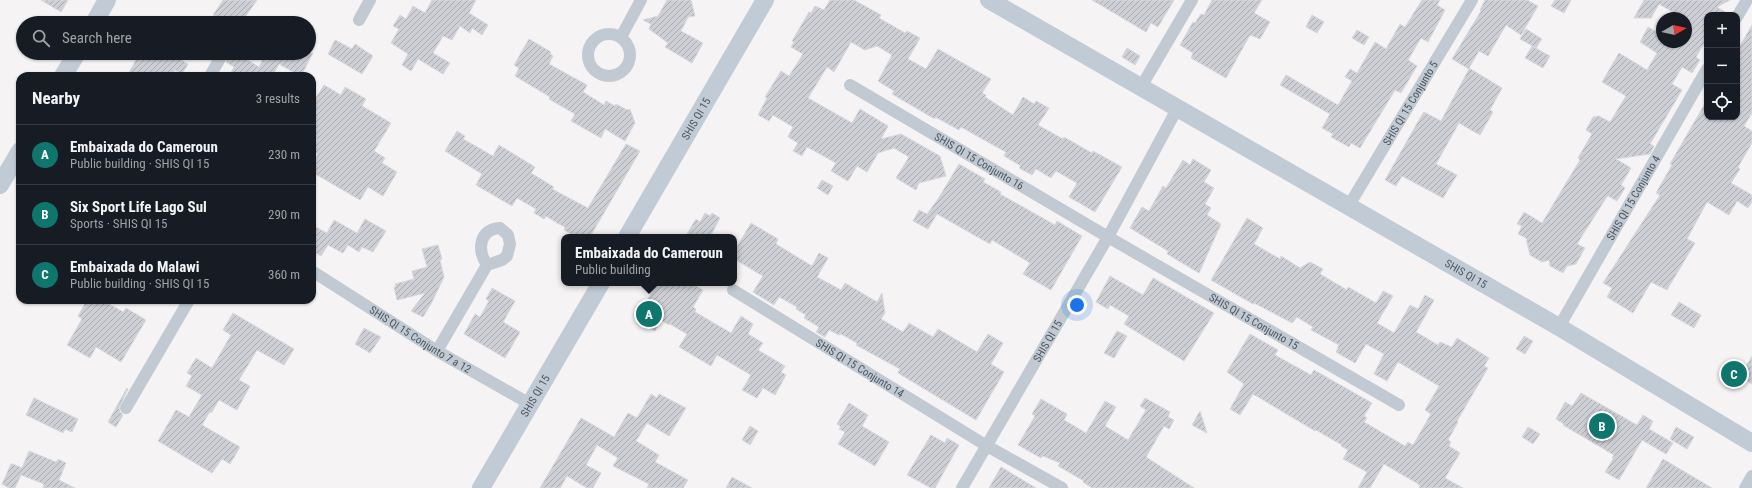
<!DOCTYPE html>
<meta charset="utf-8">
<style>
body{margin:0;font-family:"Roboto Condensed",sans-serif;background:#20242c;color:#f1f3f6}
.controls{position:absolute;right:12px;top:12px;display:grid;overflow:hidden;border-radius:8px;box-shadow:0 1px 3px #0004}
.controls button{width:36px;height:36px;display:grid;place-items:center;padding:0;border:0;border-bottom:1px solid #363941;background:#171b24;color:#f1f3f6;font:20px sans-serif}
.compass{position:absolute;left:1656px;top:12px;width:36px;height:36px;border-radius:50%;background:#171b24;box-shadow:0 1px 3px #0004;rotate:81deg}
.you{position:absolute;left:1077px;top:305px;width:14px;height:14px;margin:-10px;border:3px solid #fff;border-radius:50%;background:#1a73e8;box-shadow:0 0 0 6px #1a73e833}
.badge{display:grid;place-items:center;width:26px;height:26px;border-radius:50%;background:#0f766e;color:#fff;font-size:13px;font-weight:700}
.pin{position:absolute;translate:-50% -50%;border:2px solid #fff;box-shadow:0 1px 4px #0006}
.popup{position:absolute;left:561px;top:234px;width:176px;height:52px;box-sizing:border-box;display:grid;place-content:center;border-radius:8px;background:#171b24;filter:drop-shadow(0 1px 3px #0005);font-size:13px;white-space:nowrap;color:#9ea1a6}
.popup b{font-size:15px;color:#f1f3f6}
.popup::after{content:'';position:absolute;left:50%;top:100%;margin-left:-8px;border:8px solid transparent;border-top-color:#171b24}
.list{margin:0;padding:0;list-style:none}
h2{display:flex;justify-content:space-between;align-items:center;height:52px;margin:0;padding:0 16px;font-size:17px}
h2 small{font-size:13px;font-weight:400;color:#9ea1a6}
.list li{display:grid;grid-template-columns:26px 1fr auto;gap:12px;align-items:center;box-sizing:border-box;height:60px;padding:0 16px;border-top:1px solid #363941}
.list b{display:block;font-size:15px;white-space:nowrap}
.list p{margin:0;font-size:13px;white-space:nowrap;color:#9ea1a6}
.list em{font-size:13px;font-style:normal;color:#9ea1a6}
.icon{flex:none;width:22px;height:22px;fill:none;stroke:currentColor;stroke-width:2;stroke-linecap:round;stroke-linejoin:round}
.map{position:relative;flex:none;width:1752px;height:488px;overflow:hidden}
.search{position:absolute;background:#171b24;box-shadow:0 1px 3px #0004;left:16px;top:16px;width:300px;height:44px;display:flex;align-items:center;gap:10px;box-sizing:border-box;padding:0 14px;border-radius:22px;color:#9ea1a6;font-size:15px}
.panel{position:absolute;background:#171b24;box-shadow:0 1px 3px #0004;left:16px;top:72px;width:300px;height:232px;border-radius:12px}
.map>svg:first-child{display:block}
</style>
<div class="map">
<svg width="1752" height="488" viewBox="0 0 1752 488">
<defs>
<pattern id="building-hatch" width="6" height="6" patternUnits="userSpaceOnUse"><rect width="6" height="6" fill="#cdcfd5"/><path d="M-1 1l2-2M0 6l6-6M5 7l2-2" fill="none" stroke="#a8abb0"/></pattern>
</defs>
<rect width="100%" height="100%" fill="#f5f3f3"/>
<path fill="url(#building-hatch)" stroke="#d7d9de" d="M41 0H68L61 12Z
M223 0H257L241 23H226L213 15Z
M432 0H476L469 13 488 25 482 35 472 28 470 33 460 26 452 40 443 36 433 53 450 63 443 74 418 59 411 71 402 65 408 54 391 43 399 29 393 26 400 15 406 19 413 6 425 13Z
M667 0H691L695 16 688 17 681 31 703 43 692 63 665 47 668 43 649 29 651 24 643 20 658 16Z
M830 0H854L881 15 879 18 905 33 907 31 920 38 908 59 926 69 938 49 991 79 982 93 986 95 985 97 1013 115 1023 97 1034 104 1036 101 1049 108 1038 125 1063 139 1064 137 1092 153 1093 151 1122 167 1095 212 1069 197 1077 183 1056 171 1051 178 1036 169 1032 175 1019 168 1021 166 1004 156 1006 152 993 145 961 127 959 130 937 118H933L892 94 894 91 878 81 892 55 877 46 865 50 851 42 834 72 827 67 808 98 852 123 860 109 888 126 881 139 901 134 940 156 946 176 919 183 916 190 896 178 909 157 894 148 878 153 867 172 857 166 848 181 831 171 836 163 807 147 802 156 793 151 798 143 788 137 793 127 773 115 769 121 758 115 767 98 765 97 781 71 789 76 803 54 791 47 794 42 792 41 809 12 811 13 815 6 824 10Z
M1092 0H1174L1158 27 1151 23 1146 32Z
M1212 0H1262L1254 13 1270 22 1260 39 1250 35 1226 78 1191 58 1193 53 1180 45 1193 22 1195 23 1201 14 1204 15Z
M1422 0H1440L1437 5 1445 10 1428 42 1421 38 1408 60 1417 66 1401 93 1395 90 1360 148 1351 143 1349 147 1331 137 1333 134 1322 128 1330 114 1280 85 1286 75 1338 105 1352 81 1345 77 1350 69 1357 73 1375 42 1386 49 1400 24 1405 27Z
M1485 0H1527L1538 6 1521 35 1506 25 1488 56 1479 51 1469 68 1502 88 1490 110 1493 112 1480 135 1459 123 1436 164 1457 175 1443 198 1402 176 1396 186 1385 180 1420 118 1424 112 1441 121 1469 69 1452 59 1481 11 1480 10Z
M1555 0H1571L1564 13 1551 6Z
M1644 0H1730L1717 7 1730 15H1707V39L1696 57 1700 60 1692 73 1682 67 1672 84 1682 90 1650 144 1654 146 1650 154 1616 159 1631 168 1621 185 1625 188 1617 201 1608 196 1606 198 1577 244 1585 248 1576 264 1567 266 1563 273 1550 266 1549 260 1542 262 1530 255 1526 238 1518 234 1522 226 1517 224 1524 212 1542 223 1580 160 1578 158 1592 134 1586 130 1593 117 1599 116 1610 122 1626 96 1602 82 1619 53 1647 70 1657 53 1640 42 1648 27 1662 35 1658 42H1686V18H1683L1659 4 1651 18H1634Z
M1312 15 1324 22 1317 33 1306 27Z
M1752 25V113L1744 126 1752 131V143L1738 167 1740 169 1731 183 1752 195V202L1748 208 1737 201 1729 215 1707 202 1687 239 1695 243 1667 290 1651 282 1633 313 1607 297 1612 288 1603 283 1660 195 1656 193 1672 165 1670 164 1707 100V117H1737V51Z
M1526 29 1542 39 1536 48 1520 39Z
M1357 30 1369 37 1364 45 1352 38Z
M529 39 551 52 550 54 553 56 549 64 587 85 583 92 604 105 606 101 615 106 616 104 627 110 630 109 635 123 625 141 605 129 601 138 571 121 575 114 549 99 550 97 515 76 519 68 514 65Z
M335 40 352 49 355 44 373 56 362 74 328 54Z
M1532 46 1550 56 1543 68 1525 58Z
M1127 48 1140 56 1135 65 1122 57Z
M140 53H168L188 64 182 74 175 70 172 76H127Z
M273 53H313L301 76 279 64 273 75 274 76H229L234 67 226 62 231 54 240 59 241 56 259 67 263 59 268 61Z
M324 85 341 95 345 87 366 99 362 106 391 123 374 151 385 158 382 163 397 172 383 196 368 187 360 200 312 172V165L318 154 312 151 317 139 312 136V121L317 112 312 109V104Z
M457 131 465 136 463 139 493 156 499 145 535 167 531 173 554 187 552 189 588 208 626 144 640 151 591 235H577L576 237 564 230 565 227 557 223 546 216 544 219 534 213 536 209 517 198 512 206 476 185 482 174 445 151Z
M1193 159 1211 170 1204 182 1214 188 1205 204 1211 208 1207 215 1221 224 1199 273 1167 254 1168 251 1130 228 1142 207 1149 211 1163 186 1166 188 1183 160 1190 165Z
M959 164 985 179 983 182 1001 192 1000 194 1055 225 1057 221 1082 236 1051 290 1023 274 1030 263 992 240 990 244 937 214 928 229 913 221 919 210 927 214 938 199Z
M822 180 833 186 828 195 817 188Z
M705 213 710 216 712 213 720 218 710 237H685L696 219 700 222Z
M1247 218 1263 228 1254 244 1280 259 1281 256 1300 268 1310 262 1323 269 1320 274 1347 290 1348 287 1376 303 1383 291 1393 296 1377 323 1394 333 1410 305 1418 309 1425 295 1434 300 1416 332 1438 345 1440 342 1452 347 1457 338 1489 358 1484 366 1488 368 1457 421 1458 422 1448 440 1451 442 1449 446 1460 453 1445 478 1463 488H1419L1420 485 1384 464 1370 488H1358L1367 472 1343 459 1348 450 1341 446 1342 445 1316 430 1315 431 1253 394 1240 415 1230 409 1244 384 1227 372 1250 334 1278 350 1275 355 1311 375 1314 370 1372 403 1364 416 1367 418 1364 422 1405 446 1408 442 1413 445 1431 414 1425 410 1439 386 1398 362 1387 381 1374 374 1384 354 1366 344 1355 363 1336 352 1339 345 1311 330 1313 327 1297 317 1292 323 1260 306 1254 303 1253 304 1211 280Z
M365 219 386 231 373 252 362 247 359 252 348 245 343 253 328 245 321 256 312 251V225L327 233 334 220 357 233Z
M751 223 778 239 776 244 812 266 819 253 828 258 817 277 841 290 845 283 877 302 882 293 885 313 881 319 903 332 909 323 933 337 938 329 977 352 988 334 1003 343 991 364 1004 372 976 420 898 373 900 369 856 345 857 343 841 334 839 335 829 330 825 337 816 332 819 327 804 318 806 315 796 309 797 307 779 297 774 305 753 292 763 276 734 259V252Z
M438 245 442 259 440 260 444 277 431 304 423 317 411 311 425 293 397 300 394 287H396L395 284 414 279 412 271 427 267 422 249Z
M1110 276 1143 295 1153 278 1214 313 1184 361 1124 324 1129 316 1110 305 1108 309 1096 302Z
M657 283H690L703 290 693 307 696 309 695 312 731 333 741 316 753 324 748 334 763 343 758 350 785 366 781 372 786 375 775 395 763 388 757 398 742 390 751 375 717 355 711 366 679 347 687 334 670 324 669 325 661 320 655 331 636 320Z
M492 288 515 301 503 322 520 332 505 358 464 334 475 314 480 317 489 301 486 299Z
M87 300H102L123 312 126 308 146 320 121 362 96 347 90 358 67 345 82 319 78 316Z
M1679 302 1701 315 1694 328 1671 315Z
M233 313 294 349 284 365 257 350 239 380 250 386 237 410 219 400 212 412 209 413 202 425 240 447 230 464 222 459 212 473 158 441 176 410 189 417 202 395 186 386 192 376 187 373 196 358 212 368 231 335 223 330Z
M364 328 381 337 370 353 355 344Z
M1117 331 1127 336 1114 358 1104 353Z
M1524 336 1533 341 1525 354 1516 349Z
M1752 356V384L1740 377Z
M127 388 128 389 119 408 120 412 123 415 116 427 108 422Z
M1581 393 1637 425 1643 415 1653 421 1649 429 1673 443 1666 454 1642 440 1619 480 1605 472 1613 459 1612 458 1614 455 1563 425 1564 424 1556 419 1565 402 1572 406Z
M651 394 657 398 659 394 686 408 669 436 647 423 636 441 659 455 655 462 688 480 683 488H647L649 484 613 466 618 458 597 445 586 465 601 473 593 488H587L567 476 560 488H540L581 418 614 437 628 413 637 418Z
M34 398 78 419 72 432 65 429 63 433 26 415Z
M1145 398 1170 412 1168 417 1174 420 1169 429 1164 426 1146 457 1194 488H1092L1083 482 1084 481 1058 466 1060 463 1043 456 1041 458 1018 445 1035 416 1032 414 1041 399 1067 414 1064 420 1086 433 1105 401 1116 407 1105 426 1128 440 1146 410 1140 406Z
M849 403 868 415 862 426 889 442 875 466 838 444 845 432 839 429 841 427 837 424Z
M1200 411 1207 433 1192 425Z
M750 426 758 431 750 445 742 440Z
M1528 427 1540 434 1533 444 1522 437Z
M1676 427 1694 437 1687 449 1670 439Z
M931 435 945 443 947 438 959 445 935 488H931L907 475Z
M29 451 56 462 58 459 66 463 59 480 75 488H43L44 484 21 475 15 488H9L2 484 11 464H13L22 468Z
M1663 459 1712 488H1646Z
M1001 467 1036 488H989Z
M732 477 752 488H726Z"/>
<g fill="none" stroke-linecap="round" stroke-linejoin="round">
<g stroke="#c1cad2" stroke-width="12">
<path d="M1737 17 1747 0"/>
<path d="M359 20 370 0"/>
<circle cx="609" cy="55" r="21"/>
<path d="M621 37 641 0"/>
<path d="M210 76 223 53"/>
<path id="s1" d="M850 85 1108 237 1399 405"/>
<path d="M1141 87 1192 0"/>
<path id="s2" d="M1348 207 1472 0"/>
<path id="s3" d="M312 271 437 351 530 404"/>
<path id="s4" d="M733 290 987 446 1062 488"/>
<path id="s5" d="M1559 327 1707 69"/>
<path d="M437 351 487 265 502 260 507 256 510 244 508 235 500 228C479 229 477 250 487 265"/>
<path d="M126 408 189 300"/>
<path id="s6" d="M962 488 1108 237 1177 109"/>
<path d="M1745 488 1752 476"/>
</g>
<g stroke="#c1cbd6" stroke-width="18">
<path id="s7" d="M989 0 1559 327 1752 443"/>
<path d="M94 23 107 0"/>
<path d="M63 76 77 53"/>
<path d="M0 185 20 151"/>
<path id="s8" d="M627 237 765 0"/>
<path id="s9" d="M481 488 601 283"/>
</g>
</g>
<g text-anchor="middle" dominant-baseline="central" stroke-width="3.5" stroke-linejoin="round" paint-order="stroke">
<g font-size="11" fill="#4a5661" stroke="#fff">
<text stroke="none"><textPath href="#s2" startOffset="121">SHIS QI 15 Conjunto 5</textPath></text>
<text stroke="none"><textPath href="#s8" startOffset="137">SHIS QI 15</textPath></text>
<text stroke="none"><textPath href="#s1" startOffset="150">SHIS QI 15 Conjunto 16</textPath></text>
<text stroke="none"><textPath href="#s5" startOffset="149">SHIS QI 15 Conjunto 4</textPath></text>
<text stroke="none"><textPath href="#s7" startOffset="550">SHIS QI 15</textPath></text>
<text stroke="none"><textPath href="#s1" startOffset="468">SHIS QI 15 Conjunto 15</textPath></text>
<text stroke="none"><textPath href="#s3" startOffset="128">SHIS QI 15 Conjunto 7 a 12</textPath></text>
<text stroke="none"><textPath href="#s6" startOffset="170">SHIS QI 15</textPath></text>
<text stroke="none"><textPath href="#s4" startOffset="149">SHIS QI 15 Conjunto 14</textPath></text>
<text stroke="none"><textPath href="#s9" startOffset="107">SHIS QI 15</textPath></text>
</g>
</g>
</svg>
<div class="controls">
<button>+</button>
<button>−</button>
<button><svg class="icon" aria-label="locate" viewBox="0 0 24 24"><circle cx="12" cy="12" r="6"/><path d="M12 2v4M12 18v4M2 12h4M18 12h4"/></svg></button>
</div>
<svg class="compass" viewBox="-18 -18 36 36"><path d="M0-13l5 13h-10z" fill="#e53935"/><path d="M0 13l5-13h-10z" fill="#9ea1a6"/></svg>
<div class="you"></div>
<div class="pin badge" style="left:649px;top:314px">A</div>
<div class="popup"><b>Embaixada do Cameroun</b>Public building</div>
<div class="pin badge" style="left:1602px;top:426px">B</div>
<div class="pin badge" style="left:1734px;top:374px">C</div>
<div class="search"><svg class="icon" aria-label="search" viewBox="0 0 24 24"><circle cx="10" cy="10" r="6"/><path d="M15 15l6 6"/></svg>Search here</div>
<section class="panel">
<h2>Nearby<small>3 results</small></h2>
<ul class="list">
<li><span class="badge">A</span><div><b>Embaixada do Cameroun</b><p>Public building · SHIS QI 15</p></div><em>230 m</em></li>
<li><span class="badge">B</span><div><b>Six Sport Life Lago Sul</b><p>Sports · SHIS QI 15</p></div><em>290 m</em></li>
<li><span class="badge">C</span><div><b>Embaixada do Malawi</b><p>Public building · SHIS QI 15</p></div><em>360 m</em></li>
</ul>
</section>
</div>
